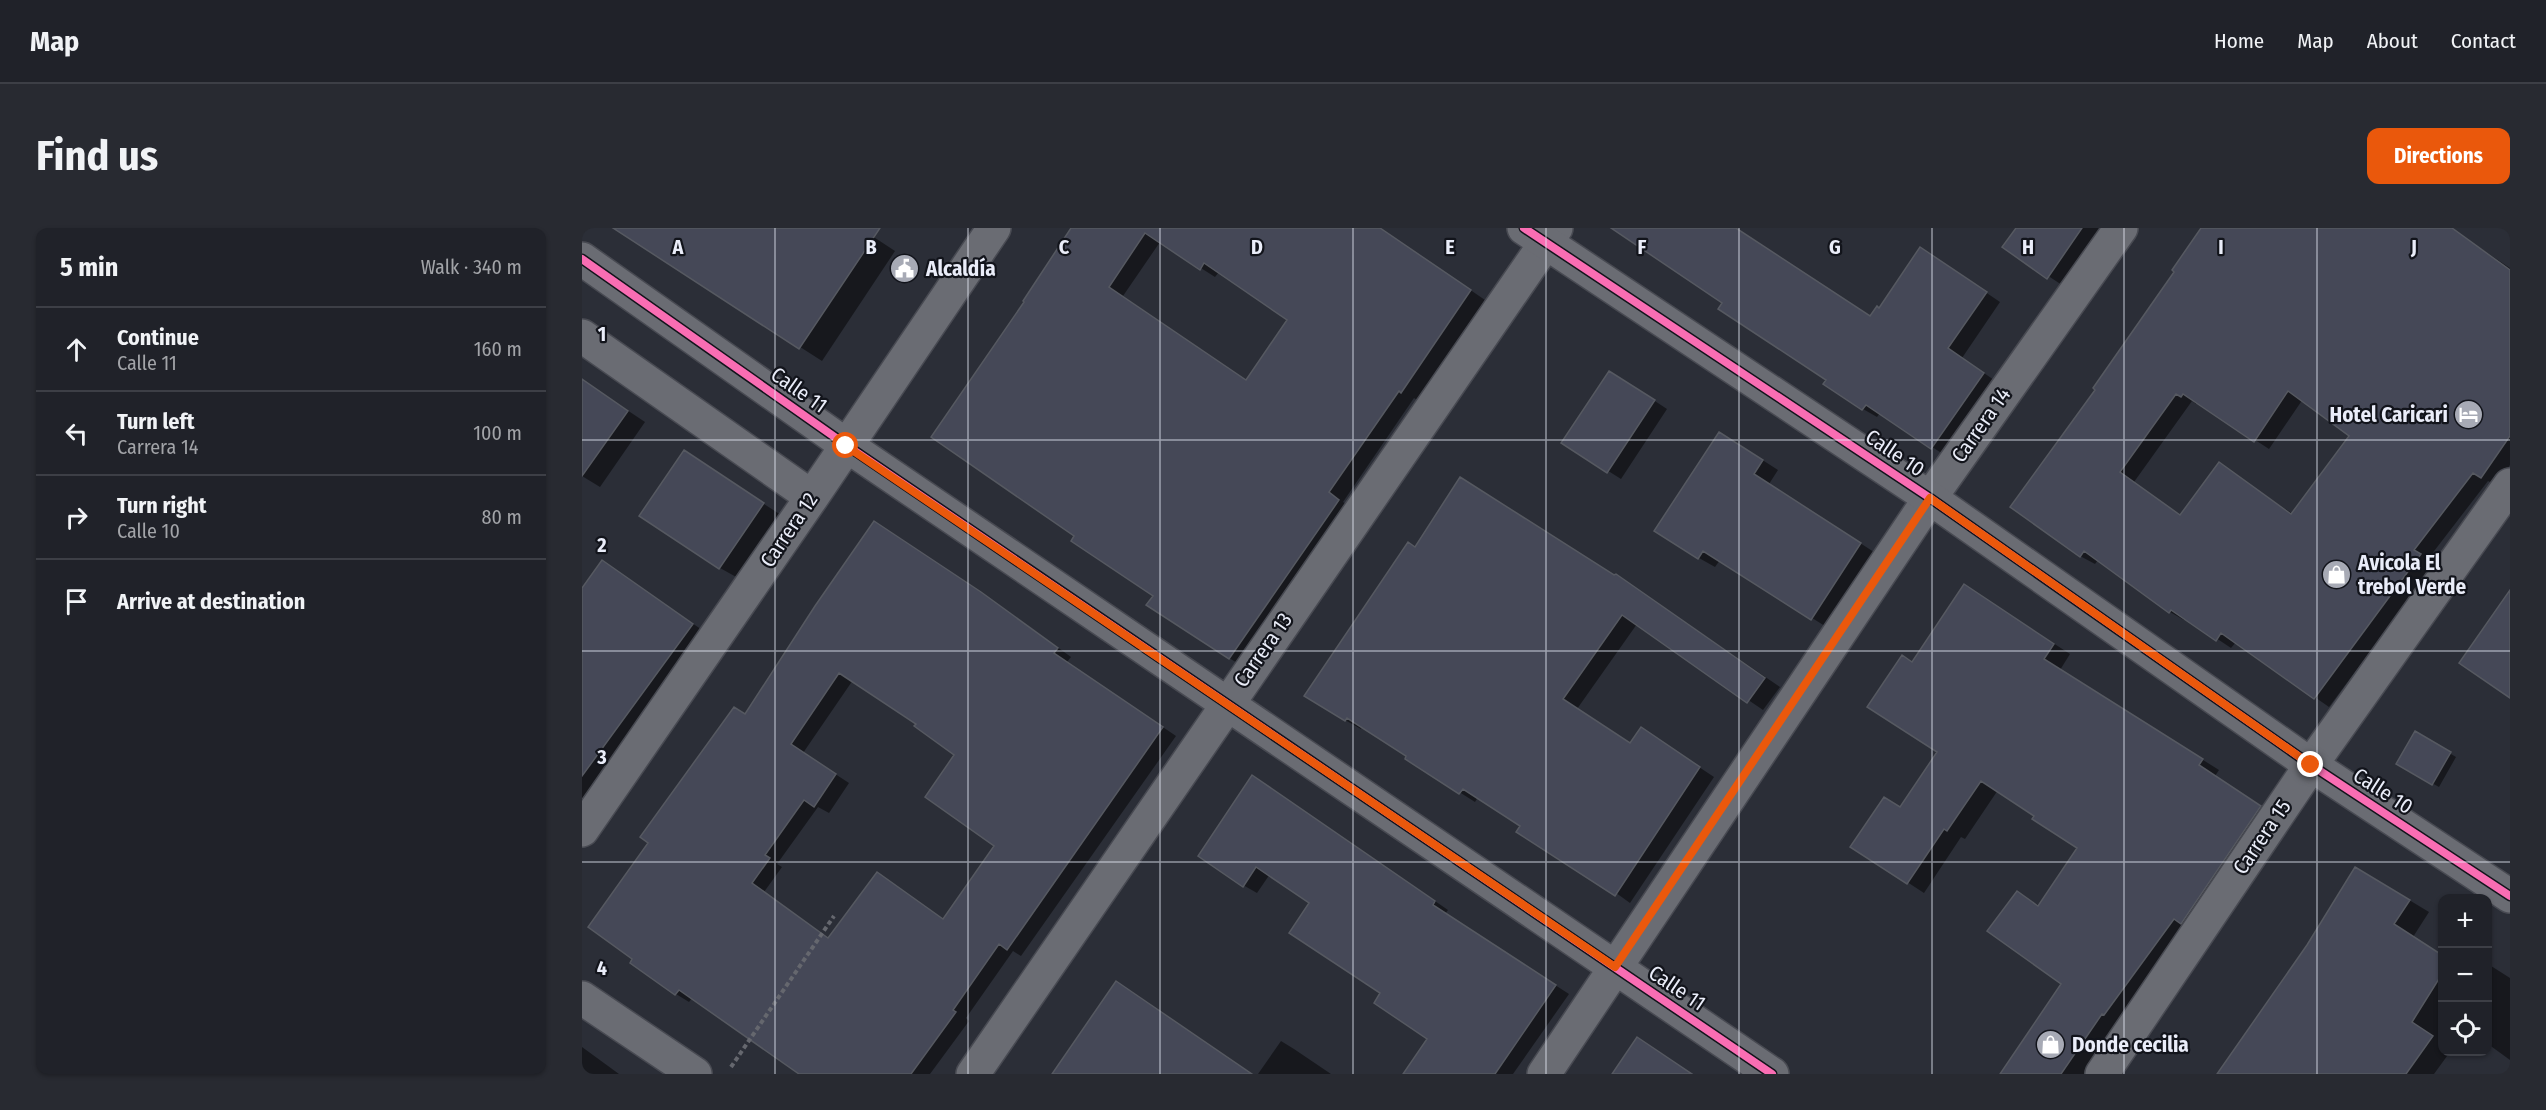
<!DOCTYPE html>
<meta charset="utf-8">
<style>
body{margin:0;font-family:"Fira Sans Condensed",sans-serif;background:#282a31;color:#f1f3f6}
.controls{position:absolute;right:18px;bottom:18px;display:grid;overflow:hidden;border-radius:12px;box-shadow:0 2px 4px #0004}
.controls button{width:54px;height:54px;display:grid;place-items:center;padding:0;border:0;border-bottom:2px solid #3d3f46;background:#202229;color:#f1f3f6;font:30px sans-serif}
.stop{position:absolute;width:18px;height:18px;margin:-14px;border:4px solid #ea580c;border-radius:50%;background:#fff}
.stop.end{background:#ea580c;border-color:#fff;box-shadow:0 2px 6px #0008}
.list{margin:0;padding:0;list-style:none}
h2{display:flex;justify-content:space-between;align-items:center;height:78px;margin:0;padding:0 24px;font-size:26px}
h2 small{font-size:20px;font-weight:400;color:#a2a4a8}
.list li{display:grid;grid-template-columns:39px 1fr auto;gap:18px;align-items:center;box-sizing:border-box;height:84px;padding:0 24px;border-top:2px solid #3d3f46}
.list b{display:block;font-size:22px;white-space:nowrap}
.list p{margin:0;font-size:20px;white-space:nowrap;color:#a2a4a8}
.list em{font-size:20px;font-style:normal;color:#a2a4a8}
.icon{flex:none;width:33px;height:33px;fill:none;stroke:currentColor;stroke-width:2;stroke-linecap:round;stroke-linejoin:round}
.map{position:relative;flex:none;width:1928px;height:846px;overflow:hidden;border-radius:12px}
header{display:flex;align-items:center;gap:36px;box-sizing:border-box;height:84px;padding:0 30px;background:#202229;border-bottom:2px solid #3d3f46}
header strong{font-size:28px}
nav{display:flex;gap:33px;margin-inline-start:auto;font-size:21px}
.intro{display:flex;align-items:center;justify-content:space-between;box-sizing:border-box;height:144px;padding:0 36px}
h1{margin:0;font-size:42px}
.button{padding:15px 27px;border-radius:12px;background:#ea580c;color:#fff;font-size:21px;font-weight:700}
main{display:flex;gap:36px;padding:0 36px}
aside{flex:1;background:#202229;border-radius:12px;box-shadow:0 2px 4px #0004}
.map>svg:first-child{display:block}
</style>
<header>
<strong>Map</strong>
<nav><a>Home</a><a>Map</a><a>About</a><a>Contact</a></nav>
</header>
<div class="intro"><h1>Find us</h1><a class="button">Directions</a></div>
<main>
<aside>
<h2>5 min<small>Walk · 340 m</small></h2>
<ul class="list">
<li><svg class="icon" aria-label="ahead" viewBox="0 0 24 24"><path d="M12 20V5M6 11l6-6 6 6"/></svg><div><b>Continue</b><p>Calle 11</p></div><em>160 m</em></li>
<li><svg class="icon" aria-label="left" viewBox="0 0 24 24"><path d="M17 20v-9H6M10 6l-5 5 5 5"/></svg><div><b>Turn left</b><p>Carrera 14</p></div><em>100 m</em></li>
<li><svg class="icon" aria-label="right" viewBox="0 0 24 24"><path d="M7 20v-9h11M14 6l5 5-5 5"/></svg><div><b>Turn right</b><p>Calle 10</p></div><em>80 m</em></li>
<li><svg class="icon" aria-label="arrive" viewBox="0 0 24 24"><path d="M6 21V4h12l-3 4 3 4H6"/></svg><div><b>Arrive at destination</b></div></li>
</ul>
</aside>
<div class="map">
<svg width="1928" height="846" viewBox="0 0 1928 846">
<rect width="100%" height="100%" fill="#2b2e37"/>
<path fill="#0007" fill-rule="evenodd" d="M33 0H278L313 23 240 133Z
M491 0H798L903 72 835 172 832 170 761 274 771 281 662 439 647 430 573 367 494 307 444 74ZM578 14 633 49 637 44 708 92 665 153 541 68Z
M1051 0H1154L1289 90 1353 30 1418 74 1380 130 1415 154 1364 228 1298 185 1295 189 1281 181 1246 152 1142 75Z
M1436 0H1524L1483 59 1422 19Z
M1621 0H1868L1928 40V237L1914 257 1906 253 1846 331 1853 336 1747 479 1654 414 1649 420 1604 390 1602 392 1588 384 1516 332 1513 336 1498 328 1515 161ZM1721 171 1769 207 1711 286 1637 236 1599 288 1552 254 1610 173 1614 176 1615 174 1687 221Z
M0 152 63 194 18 259 0 248Z
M1041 152 1085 181 1039 251 982 215Z
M1154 215 1196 242 1187 256 1295 326 1246 400 1138 332 1133 339 1117 330Z
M102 224 199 287 156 350 138 340Z
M306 302 413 374 489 429 485 434 594 508 439 728 431 723 384 790 387 793 348 846H220L110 770 107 774 94 766 163 487ZM271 452 336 495 374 527 414 617 362 692 295 646 247 711 182 664 200 639 195 636 236 579 247 585 267 555 221 525Z
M833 320 1033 349 1049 357 1198 459 1181 482 1055 396 995 481 1049 516 1060 501 1132 549 1048 675 940 597 896 569 893 574 825 531 827 528 780 498 779 501 763 492Z
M21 334 126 406 30 539 25 536 0 571V362Z
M1399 368 1488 426 1478 442 1637 542 1633 548 1695 588 1537 794 1502 846H1420L1481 756 1435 665 1458 678 1497 620 1416 562 1383 611 1379 609 1342 665 1270 618 1319 581 1357 524 1331 435Z
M1834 505 1874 529 1857 559 1816 536Z
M684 557 866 682 863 686 987 766 931 846H823L848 810 800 765 729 675 688 646 675 665 661 657Z
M1794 652 1847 684 1831 709 1860 727V824H1868L1852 846H1637Z
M1906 736 1928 750V832L1906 816Z
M548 762 671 846H471Z
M699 813 712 821 749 846H676Z
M0 819 37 846H0Z"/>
<path fill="#454857" stroke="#565961" stroke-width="1.5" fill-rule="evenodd" d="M31 0H298L217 121Z
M489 0H798L889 62 819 165 817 163 747 264 757 272 647 431 564 377 571 368 489 313 492 308 349 209 442 74 441 73ZM563 5 618 42 622 35 705 92 664 152 527 59Z
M1029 0H1154L1288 88 1295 78 1297 80 1338 19 1405 64 1366 120 1402 145 1349 221 1284 177 1280 182 1241 156 1244 152 1136 81 1140 75Z
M1434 0H1500L1465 51 1420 19Z
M1619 0H1870L1928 42V208L1899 250 1891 245 1832 322 1839 326 1732 471 1639 405 1634 413 1589 382 1587 385 1502 323 1498 329 1428 279 1513 162 1511 160 1592 44 1590 42ZM1706 163 1767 208 1709 286 1637 234 1598 287 1538 244 1594 166 1599 169 1601 166 1672 214Z
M1027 143 1073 172 1025 245 979 215Z
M0 151 46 183 0 248Z
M1137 204 1181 232 1172 246 1279 315 1229 392 1121 323 1116 331 1072 303Z
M102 222 182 275 137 341 57 288Z
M878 249 1032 347 1034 346 1183 450 1165 475 1040 387 981 471 1048 515 1059 499 1118 539 1033 668 934 604 938 598 881 561 877 566 823 531 824 528 765 490 763 493 722 468 826 314 833 319Z
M292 293 399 364 476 420 472 425 581 499 425 722 417 716 371 782 374 784 329 846H217L97 762 93 767 48 735 50 731 6 699 66 615 58 609 152 479 163 486 233 378ZM257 445 334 496 332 498 372 527 343 569 412 618 361 691 295 644 246 710 170 655 188 630 183 627 222 572 232 579 254 546 209 516Z
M20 332 111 396 0 548V360Z
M1382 356 1472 416 1462 431 1621 531 1617 537 1679 578 1599 696 1592 691 1522 787 1520 786 1479 846H1418L1479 756 1405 703 1435 663 1456 678 1495 620 1450 591 1452 588 1399 553 1365 603 1362 601 1325 656 1268 619 1302 569 1318 579 1355 524 1285 479 1320 427 1330 434Z
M1928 362V470L1877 435Z
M1833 503 1869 524 1850 557 1814 536Z
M670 547 853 673 851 677 974 757 913 846H821L845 811 792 775 798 765 707 705 727 675 674 639 661 659 616 628Z
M1773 639 1828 672 1812 696 1860 727V746L1830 794 1851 808 1824 846H1635L1725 717Z
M534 753 670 846H470Z
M1055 809 1110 846H1030Z"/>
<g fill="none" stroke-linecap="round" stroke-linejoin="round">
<defs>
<path id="street" d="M0 31 264 217 1190 846
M0 108 230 269
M0 602 230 269 412 0
M0 770 113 846
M391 846 974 0
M962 846 1348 270 1539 0
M1520 846 1729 537 1928 257"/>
<path id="secondary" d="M942 0 1348 270 1729 537 1928 668"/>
</defs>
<use href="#street" stroke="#484a52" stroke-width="36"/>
<use href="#secondary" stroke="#484a52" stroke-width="36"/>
<path stroke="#65676e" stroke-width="4" stroke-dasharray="4.5 3" stroke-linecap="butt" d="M149 839 252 688"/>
<use href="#street" stroke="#6a6c73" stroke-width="33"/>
<use href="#secondary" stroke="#6a6c73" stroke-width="33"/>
<defs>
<path id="cycleway" d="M942 0 1348 270 1729 537 1928 668
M0 31 264 217 1190 846"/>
</defs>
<use href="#cycleway" stroke="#12141b" stroke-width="11"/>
<use href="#cycleway" stroke="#f96db3" stroke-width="8"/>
</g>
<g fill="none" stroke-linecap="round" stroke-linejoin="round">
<path stroke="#ea580c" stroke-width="8" d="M264 218 1033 739 1348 270 1729 537"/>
</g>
<path fill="none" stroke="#eaedf9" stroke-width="1.5" stroke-opacity="0.55" d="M193 0V846M386 0V846M578 0V846M771 0V846M964 0V846M1157 0V846M1350 0V846M1542 0V846M1735 0V846M0 212H1928M0 423H1928M0 634H1928"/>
<defs>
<symbol id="civic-disc" viewBox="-11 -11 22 22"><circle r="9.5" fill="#a7aab5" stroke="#12141b"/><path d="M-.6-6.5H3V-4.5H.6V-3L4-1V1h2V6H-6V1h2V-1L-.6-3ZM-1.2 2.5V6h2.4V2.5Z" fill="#fff"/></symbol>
<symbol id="hotel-disc" viewBox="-11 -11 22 22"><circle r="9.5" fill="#a7aab5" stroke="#12141b"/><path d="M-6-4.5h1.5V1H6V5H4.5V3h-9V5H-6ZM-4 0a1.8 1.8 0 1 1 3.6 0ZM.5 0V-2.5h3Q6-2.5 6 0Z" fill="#fff"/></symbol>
<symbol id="shop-disc" viewBox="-11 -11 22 22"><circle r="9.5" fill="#a7aab5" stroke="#12141b"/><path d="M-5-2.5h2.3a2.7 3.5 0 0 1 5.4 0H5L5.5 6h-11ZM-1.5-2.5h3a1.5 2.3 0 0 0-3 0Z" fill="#fff"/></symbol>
</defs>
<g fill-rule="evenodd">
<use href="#civic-disc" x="306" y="24" width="33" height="33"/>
<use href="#hotel-disc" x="1870" y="170" width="33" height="33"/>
<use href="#shop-disc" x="1738" y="330" width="33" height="33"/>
<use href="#shop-disc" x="1452" y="800" width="33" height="33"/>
</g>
<g text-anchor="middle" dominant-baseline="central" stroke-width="4.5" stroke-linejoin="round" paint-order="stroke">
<g font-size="21" font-weight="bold" fill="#eaedf9" stroke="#12141b" text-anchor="start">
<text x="344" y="41">Alcaldía</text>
<text x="1866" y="187" text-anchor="end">Hotel Caricari</text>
<text x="1776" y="335">Avicola El<tspan x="1776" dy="24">trebol Verde</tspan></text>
<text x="1490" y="817">Donde cecilia</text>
</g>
<g font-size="21" fill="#eaedf9" stroke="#12141b">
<text transform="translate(217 162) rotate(35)">Calle 11</text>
<text transform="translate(1399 197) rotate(-55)">Carrera 14</text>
<text transform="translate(1313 225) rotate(34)">Calle 10</text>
<text transform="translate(207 302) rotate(-56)">Carrera 12</text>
<text transform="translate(681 422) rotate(-55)">Carrera 13</text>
<text transform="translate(1801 563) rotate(33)">Calle 10</text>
<text transform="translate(1680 609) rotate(-56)">Carrera 15</text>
<text transform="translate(1095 760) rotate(34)">Calle 11</text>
</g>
</g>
<g font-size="20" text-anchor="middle" font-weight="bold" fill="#eaedf9" stroke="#12141b" stroke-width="4.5" stroke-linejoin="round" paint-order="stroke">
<text x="96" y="26">A</text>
<text x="289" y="26">B</text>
<text x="482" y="26">C</text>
<text x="675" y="26">D</text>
<text x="868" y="26">E</text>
<text x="1060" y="26">F</text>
<text x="1253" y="26">G</text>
<text x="1446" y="26">H</text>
<text x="1639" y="26">I</text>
<text x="1832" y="26">J</text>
<text x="20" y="113">1</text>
<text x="20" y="324">2</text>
<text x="20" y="536">3</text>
<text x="20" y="747">4</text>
</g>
</svg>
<div class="controls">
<button>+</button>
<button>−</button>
<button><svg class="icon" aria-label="locate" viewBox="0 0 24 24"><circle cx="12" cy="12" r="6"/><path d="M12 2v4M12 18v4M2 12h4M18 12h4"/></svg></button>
</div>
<div class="stop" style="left:264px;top:218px"></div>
<div class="stop end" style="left:1729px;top:537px"></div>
</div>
</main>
